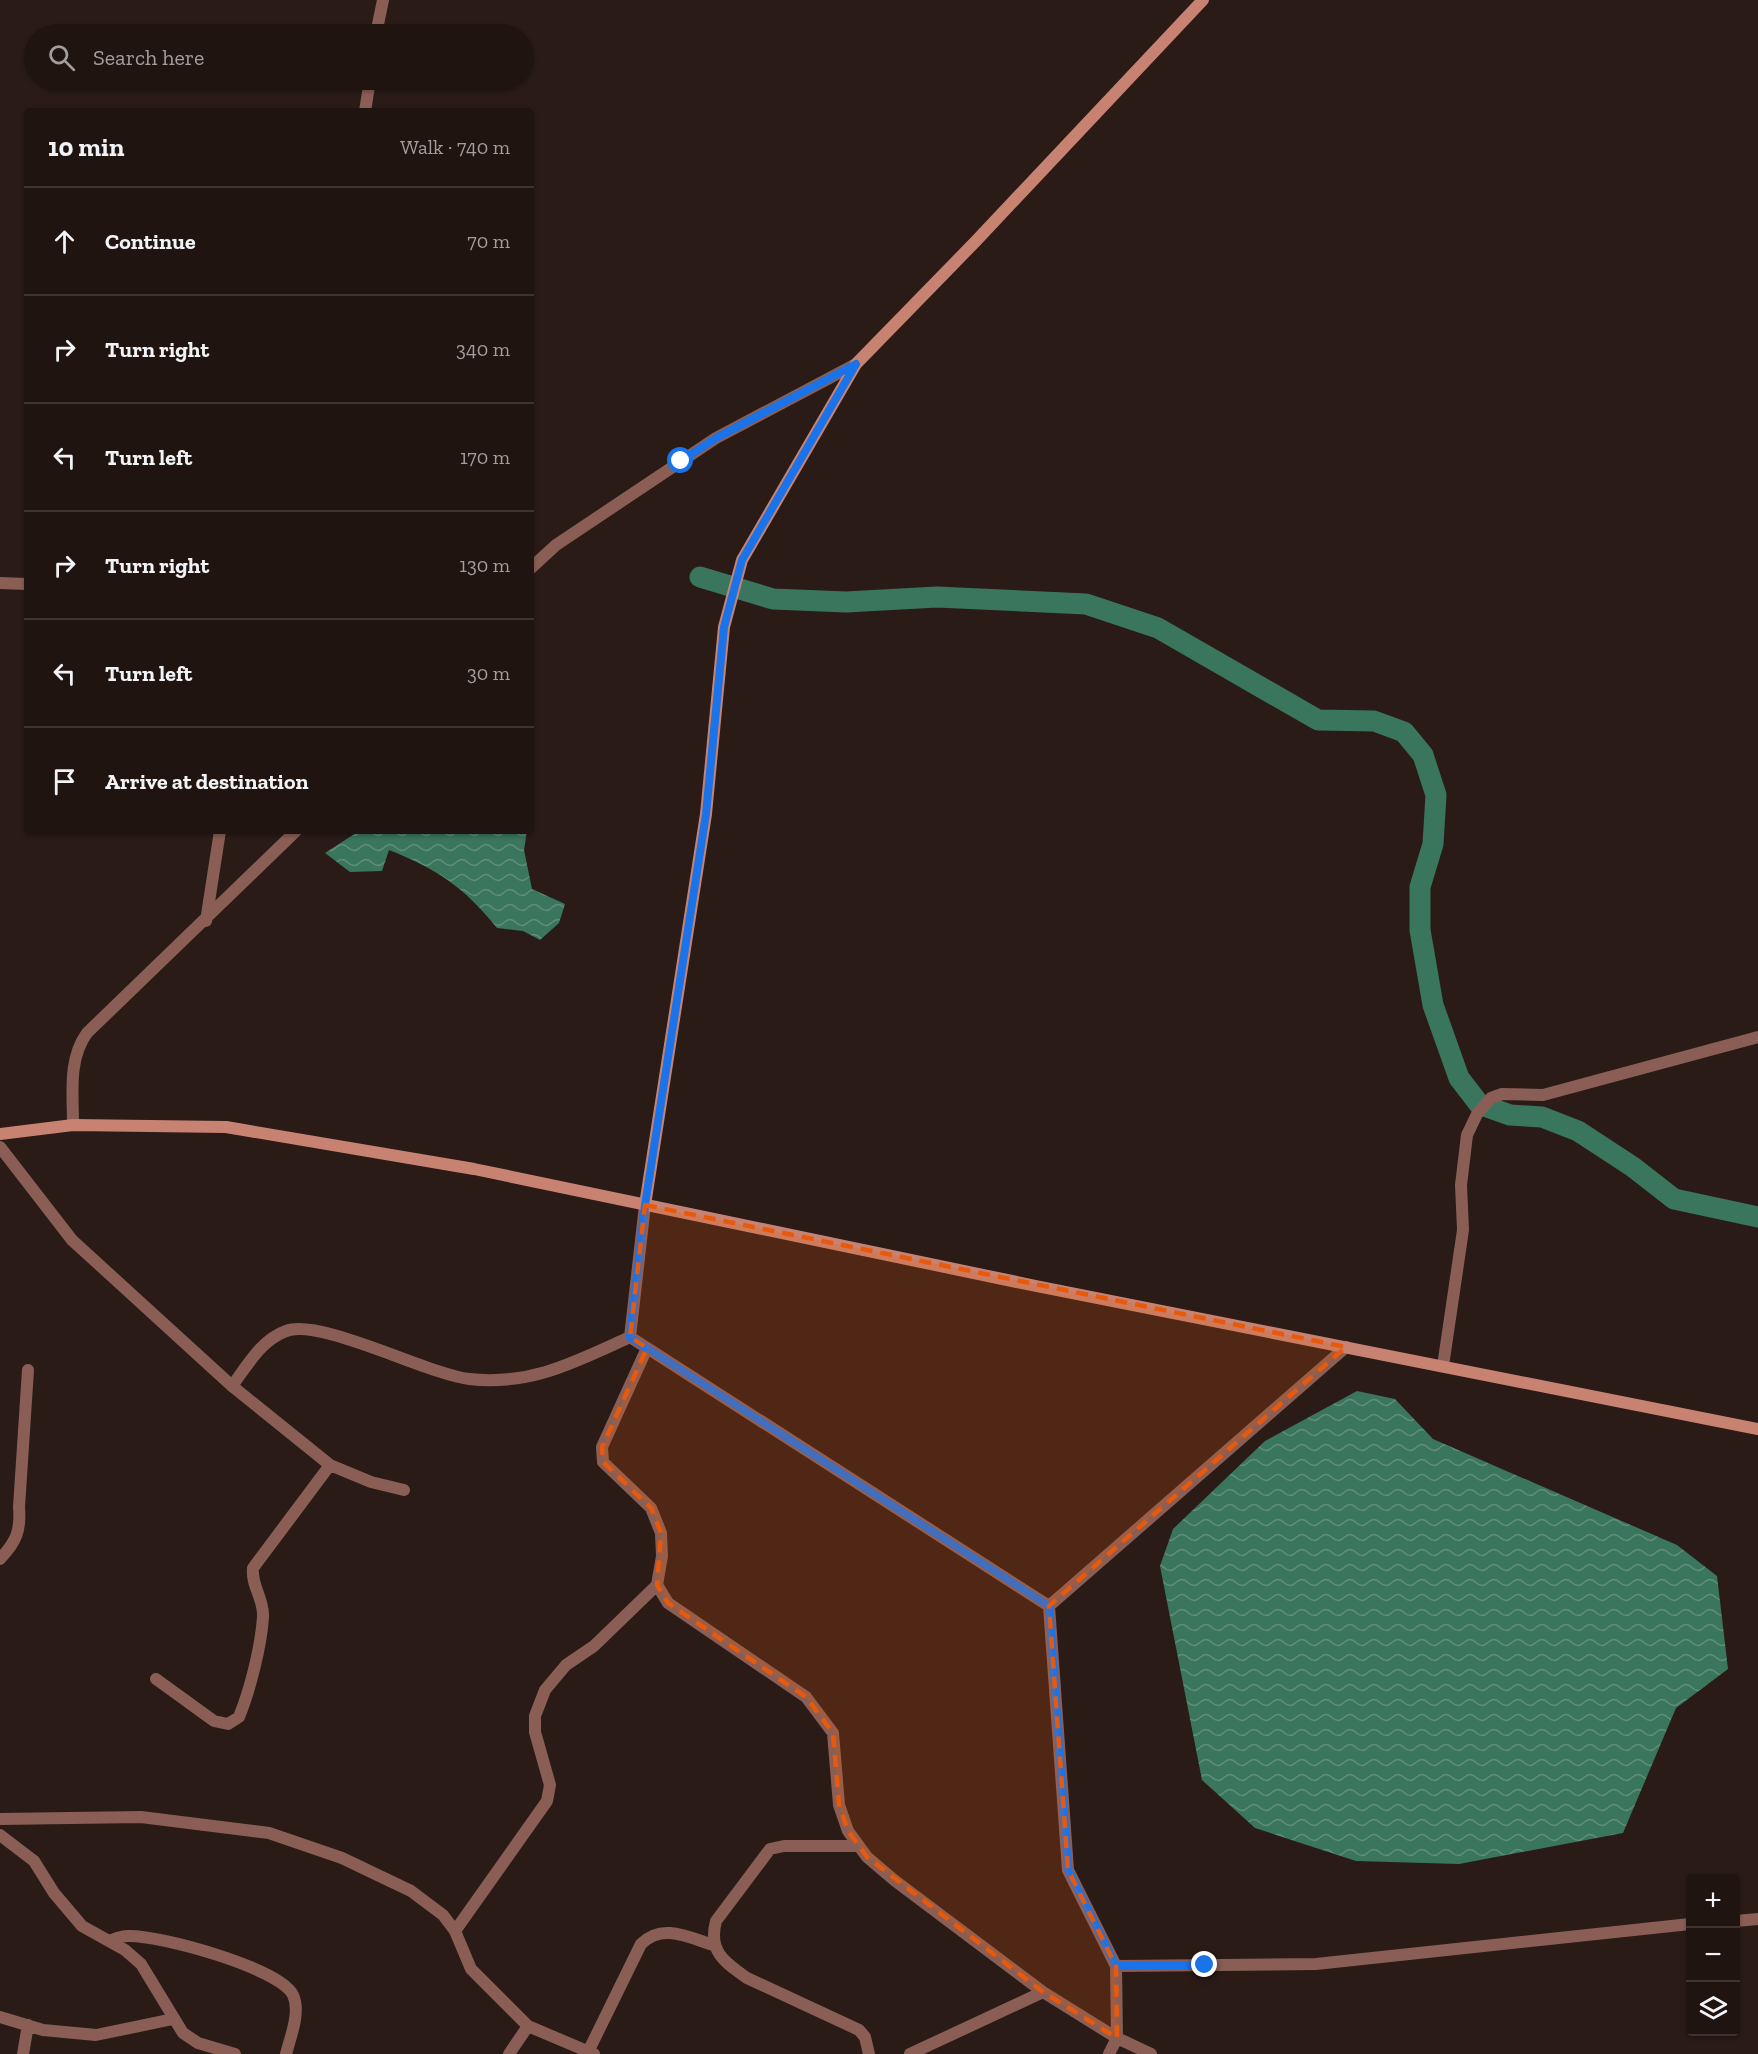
<!DOCTYPE html>
<meta charset="utf-8">
<style>
body{margin:0;font-family:"Zilla Slab",serif;background:#2d211f;color:#f1f3f6}
.controls{position:absolute;right:18px;bottom:18px;display:grid;overflow:hidden;border-radius:6px;box-shadow:0 2px 4px #0004}
.controls button{width:54px;height:54px;display:grid;place-items:center;padding:0;border:0;border-bottom:2px solid #3d3331;background:#201411;color:#f1f3f6;font:30px sans-serif}
.stop{position:absolute;width:18px;height:18px;margin:-14px;border:4px solid #1a73e8;border-radius:50%;background:#fff}
.stop.end{background:#1a73e8;border-color:#fff;box-shadow:0 2px 6px #0008}
.list{margin:0;padding:0;list-style:none}
h2{display:flex;justify-content:space-between;align-items:center;height:78px;margin:0;padding:0 24px;font-size:26px}
h2 small{font-size:20px;font-weight:400;color:#a29e9f}
.list li{display:grid;grid-template-columns:39px 1fr auto;gap:18px;align-items:center;box-sizing:border-box;height:108px;padding:0 24px;border-top:2px solid #3d3331}
.list b{display:block;font-size:22px;white-space:nowrap}
.list em{font-size:20px;font-style:normal;color:#a29e9f}
.icon{flex:none;width:33px;height:33px;fill:none;stroke:currentColor;stroke-width:2;stroke-linecap:round;stroke-linejoin:round}
.map{position:relative;flex:none;width:1758px;height:2054px;overflow:hidden}
.search{position:absolute;background:#201411;box-shadow:0 2px 4px #0004;left:24px;top:24px;width:510px;height:66px;display:flex;align-items:center;gap:15px;box-sizing:border-box;padding:0 21px;border-radius:33px;color:#a29e9f;font-size:22px}
.panel{position:absolute;background:#201411;box-shadow:0 2px 4px #0004;left:24px;top:108px;width:510px;height:726px;border-radius:6px}
.map>svg:first-child{display:block}
</style>
<div class="map">
<svg width="1758" height="2054" viewBox="0 0 1758 2054">
<defs>
<pattern id="water-waves" width="16" height="10" patternUnits="userSpaceOnUse" patternTransform="scale(1.5)"><rect width="16" height="10" fill="#3a755d"/><path d="M0 5q4-4 8 0t8 0" fill="none" stroke="#608e7b"/></pattern>
</defs>
<rect width="100%" height="100%" fill="#2a1b17"/>
<path fill="url(#water-waves)" d="M359 831H527L524 850 532 889 565 904 559 923 540 940 523 931 497 928C464 887 437 869 389 850L382 871 350 872 325 853Z
M1357 1391 1395 1399 1433 1439 1677 1545 1717 1576 1728 1669 1676 1708 1623 1833 1459 1864 1356 1861 1255 1828 1202 1780 1160 1566 1173 1529 1265 1441Z"/>
<g fill="none" stroke-linecap="round" stroke-linejoin="round">
<path stroke="#3a755d" stroke-width="21" d="M700 577 773 599 846 602 937 597 1086 604 1158 628 1318 720 1374 721 1404 732 1423 755 1436 795 1433 844 1420 887V930L1433 1005 1459 1078 1479 1104 1510 1115 1542 1117 1578 1131 1633 1167 1674 1199 1758 1217"/>
<path stroke="#8a5e55" stroke-width="12" d="M376 34 383 0
M365 111 370 80
M531 568 556 545 716 438 856 364
M0 583 27 584
M206 921 220 831
M73 1125C73 1093 68 1059 87 1033L296 831
M0 1147 72 1240 232 1386 330 1465 371 1482 404 1490
M645 1205 630 1337 1049 1606 1068 1870 1116 1966 1117 2038 1151 2054
M647 1348 602 1447 603 1462 651 1508 661 1533 662 1556 657 1585 668 1603 806 1697 833 1733 839 1805 848 1831 867 1857 894 1880 1043 1992 1117 2038 1109 2054
M1443 1366 1463 1230 1461 1185 1467 1135 1477 1114 1491 1098 1502 1094 1543 1095 1758 1037
M232 1386C247 1366 261 1340 286 1331 321 1318 427 1374 469 1379 531 1386 575 1362 630 1337
M0 1559C16 1542 21 1531 19 1507L28 1370
M1049 1606 1346 1347
M156 1679 214 1721 228 1724 239 1717C250 1690 261 1647 263 1617 264 1598 251 1586 253 1568L330 1465
M0 1819 141 1817 269 1833 342 1858 411 1891 443 1915 455 1931 471 1969 528 2026 594 2054
M0 1835 34 1861 54 1893 82 1926 125 1950 141 1964 183 2033 198 2043 235 2054
M859 1846H784L770 1849 716 1921C708 1951 724 1962 747 1978L859 2030 865 2037 869 2054
M1736 1921 1758 1919
M455 1931 547 1801 550 1785 535 1732V1716L545 1690 566 1665 594 1646 657 1585
M109 1941C115 1939 121 1936 127 1936 157 1934 280 1968 293 1995 301 2012 290 2038 286 2054
M1116 1966 1316 1964 1690 1924
M0 2017 43 2030 96 2035 173 2019
M588 2052 641 1944C662 1923 688 1937 713 1945
M23 2054 28 2025
M509 2054 528 2026
M910 2054 1043 1992"/>
<path stroke="#c88272" stroke-width="12" d="M0 1134 73 1125 226 1127 474 1169 1036 1286 1758 1429
M645 1205 706 814 724 627 742 560 856 364 975 242 1203 0"/>
</g>
<g fill="none" stroke-linecap="round" stroke-linejoin="round">
<path stroke="#1a73e8" stroke-width="8" d="M681 461 716 438 856 364 742 560 724 627 706 814 645 1205 630 1337 1049 1606 1068 1870 1116 1966 1205 1965"/>
</g>
<path fill="#e8590c" fill-opacity="0.2" stroke="#e8590c" stroke-width="4.5" stroke-dasharray="12 8" stroke-linejoin="round" d="M645 1205 1346 1347 1049 1606 1068 1870 1116 1966 1117 2038 1043 1992 867 1857 848 1831 839 1805 833 1733 806 1697 668 1603 657 1585 661 1533 651 1508 603 1462 602 1447 647 1348 630 1337Z"/>
</svg>
<div class="controls">
<button>+</button>
<button>−</button>
<button><svg class="icon" aria-label="layers" viewBox="0 0 24 24"><path d="M12 4l9 5-9 5-9-5zM3 14l9 5 9-5"/></svg></button>
</div>
<div class="stop" style="left:681px;top:461px"></div>
<div class="stop end" style="left:1205px;top:1965px"></div>
<div class="search"><svg class="icon" aria-label="search" viewBox="0 0 24 24"><circle cx="10" cy="10" r="6"/><path d="M15 15l6 6"/></svg>Search here</div>
<section class="panel">
<h2>10 min<small>Walk · 740 m</small></h2>
<ul class="list">
<li><svg class="icon" aria-label="ahead" viewBox="0 0 24 24"><path d="M12 20V5M6 11l6-6 6 6"/></svg><div><b>Continue</b></div><em>70 m</em></li>
<li><svg class="icon" aria-label="right" viewBox="0 0 24 24"><path d="M7 20v-9h11M14 6l5 5-5 5"/></svg><div><b>Turn right</b></div><em>340 m</em></li>
<li><svg class="icon" aria-label="left" viewBox="0 0 24 24"><path d="M17 20v-9H6M10 6l-5 5 5 5"/></svg><div><b>Turn left</b></div><em>170 m</em></li>
<li><svg class="icon" aria-label="right" viewBox="0 0 24 24"><path d="M7 20v-9h11M14 6l5 5-5 5"/></svg><div><b>Turn right</b></div><em>130 m</em></li>
<li><svg class="icon" aria-label="left" viewBox="0 0 24 24"><path d="M17 20v-9H6M10 6l-5 5 5 5"/></svg><div><b>Turn left</b></div><em>30 m</em></li>
<li><svg class="icon" aria-label="arrive" viewBox="0 0 24 24"><path d="M6 21V4h12l-3 4 3 4H6"/></svg><div><b>Arrive at destination</b></div></li>
</ul>
</section>
</div>
